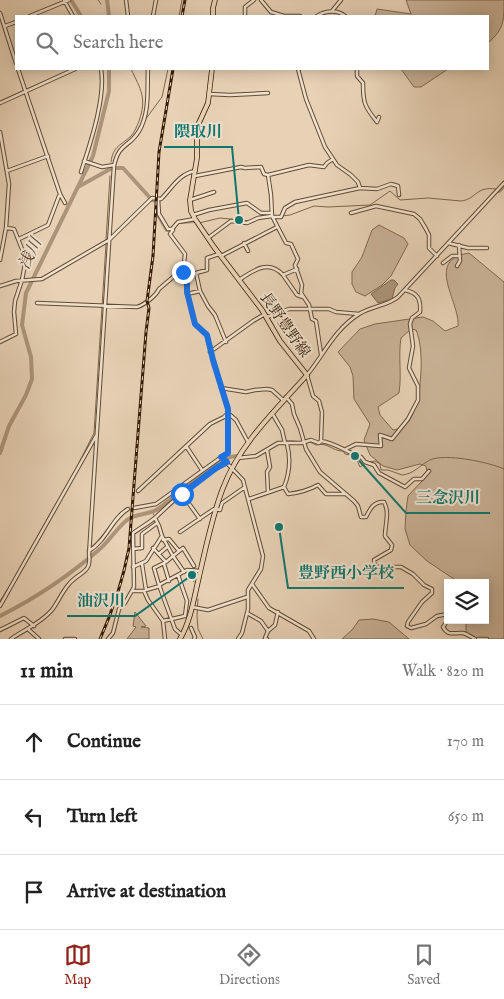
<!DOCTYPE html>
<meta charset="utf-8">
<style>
body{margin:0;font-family:"IM FELL English","Noto Serif JP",serif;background:#f2f2f2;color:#222}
.controls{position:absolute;right:15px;bottom:15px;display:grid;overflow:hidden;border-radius:0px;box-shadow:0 2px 12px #0003}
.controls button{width:45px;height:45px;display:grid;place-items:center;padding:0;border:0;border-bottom:1px solid #e0e0e0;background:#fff;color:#222;font:25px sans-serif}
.stop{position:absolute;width:15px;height:15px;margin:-11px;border:4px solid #1a73e8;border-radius:50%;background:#fff}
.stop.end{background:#1a73e8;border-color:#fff;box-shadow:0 1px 5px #0008}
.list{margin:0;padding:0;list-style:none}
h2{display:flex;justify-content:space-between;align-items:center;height:65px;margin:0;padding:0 20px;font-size:21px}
h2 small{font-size:16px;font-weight:400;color:#767676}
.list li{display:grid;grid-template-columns:32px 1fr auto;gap:15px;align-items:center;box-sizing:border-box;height:75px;padding:0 20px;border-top:1px solid #e0e0e0}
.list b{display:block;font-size:19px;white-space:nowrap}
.list em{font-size:16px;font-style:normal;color:#767676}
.icon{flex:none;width:28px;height:28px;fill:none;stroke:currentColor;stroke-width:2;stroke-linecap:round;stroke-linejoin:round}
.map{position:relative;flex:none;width:504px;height:639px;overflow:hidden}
.search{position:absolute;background:#fff;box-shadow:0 2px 12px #0003;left:15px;right:15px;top:15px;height:55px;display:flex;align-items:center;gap:12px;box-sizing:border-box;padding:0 18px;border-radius:0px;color:#767676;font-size:19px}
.sheet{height:290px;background:#fff}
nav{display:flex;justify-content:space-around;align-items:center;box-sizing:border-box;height:70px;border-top:1px solid #e0e0e0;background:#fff;font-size:14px;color:#767676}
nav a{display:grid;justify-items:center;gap:2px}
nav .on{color:#8f2418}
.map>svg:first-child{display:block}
</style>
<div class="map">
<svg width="504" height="639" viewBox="0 0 504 639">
<rect width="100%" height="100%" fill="#e8d2b6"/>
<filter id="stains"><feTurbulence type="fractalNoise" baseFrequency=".004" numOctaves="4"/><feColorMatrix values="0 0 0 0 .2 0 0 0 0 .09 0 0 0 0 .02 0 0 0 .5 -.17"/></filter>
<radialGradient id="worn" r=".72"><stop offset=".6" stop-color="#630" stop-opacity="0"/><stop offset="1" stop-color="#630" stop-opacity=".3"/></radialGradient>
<path fill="#cab398" stroke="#80684e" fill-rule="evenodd" d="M406 0H504C504 21 504 29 488 43V16H375L377 9 411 14Z
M401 69H448L421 87H414Z
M379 225 404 238 408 244 391 276 382 285 365 296 356 292 352 284V272L362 257 372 230Z
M469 253 504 282V639H471L466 631V620H485V583H460L427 561 410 545 405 529 406 511 408 496 422 481 427 472 426 466 420 464 397 470 383 466 370 455 364 440 370 424 354 399 353 376 350 367 338 352 360 329 375 324 423 317 433 321 445 331 458 326C460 301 424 260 469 253ZM411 329 416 330C425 350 422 402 409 421 405 427 399 429 393 430L380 415 378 407 399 393C402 374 398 356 401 338Z
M135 612 146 626 141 627 149 628V639H127L136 627 133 626Z
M373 619 389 622 409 639H342L352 630 359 620Z"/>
<path fill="#ac947a" stroke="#7d644b" d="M391 280H394L398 284 395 288 392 299 378 303 371 294Z"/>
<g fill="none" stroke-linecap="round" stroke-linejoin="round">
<path stroke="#7d644b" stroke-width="1" d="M98 0 101 4
M179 16 182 0
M145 120 162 97 168 69
M111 162C113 145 121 146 132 135 135 131 137 126 139 121 147 98 141 90 131 69
M282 216 290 215 314 206 328 207 370 205 390 191 400 200 428 198 461 201C477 199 475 186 496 189
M259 217 271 214
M199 223 220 218 249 221
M106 240 110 176
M142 303 153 295
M310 442 316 445C329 442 331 451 343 451L345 454 355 456 360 467 366 463
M271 446C279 440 291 440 301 442
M370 462 375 461 380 464 381 470H388L402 475C414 474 420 465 430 460 444 453 489 462 504 469
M79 463 94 433 106 244
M152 512 154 515
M27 555 57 502
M175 556 184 569
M189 573 194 582
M198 599 197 616 198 629 203 639
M0 601 16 576"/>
<path stroke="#ac947a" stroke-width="4" d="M71 0 81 16
M107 0 109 16
M78 187 112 168H123L152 200 158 201V215L167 230H171L174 227
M499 191 504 186
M182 222 194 221
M0 453 9 426 26 395 32 379 31 357 22 325 26 293 93 156 109 91V69
M0 616C36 598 70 575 101 548 110 540 117 528 127 520 136 513 149 515 158 509 178 495 213 457 236 456"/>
<defs>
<path id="minor" d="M64 0 73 16
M126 0 128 16
M261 0 271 12 284 16H300
M332 11 341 0
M0 13 16 63
M30 16 69 0
M153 16 156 0
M245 16V7L254 0
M317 16C324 11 337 9 345 16
M5 26 16 22
M18 69 60 194 65 203
M298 69 306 99 325 147 337 165 351 175 358 182 360 188
M357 69V76L363 83C363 102 364 106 377 122L379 117
M209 94 230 95 268 93
M0 103 75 69
M0 132 9 184 6 228 0 260
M84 161 102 167 114 165
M7 171 48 156
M81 172C90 144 106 98 101 69
M268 175 309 165 324 167 327 163 333 159
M195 176 241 167 245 168 261 167 264 174 268 175 271 195 272 216 286 243 291 244 298 259 295 265 302 285 301 293 309 305 312 319 316 321 321 354
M158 199 159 214 168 229H172L173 230 170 234 185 254 183 272 187 275V292L195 324 207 335 213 360 228 409V453L221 457
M190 200 214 192
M351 213 376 206 414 214 420 219 426 229 429 235V248L437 256
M193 215 209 210 247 203 261 213H271
M273 217H281L285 208 295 202 360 188 377 189 391 184 398 186 399 195
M172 229 178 222 195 219
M208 238 231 221 247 223 258 218 272 216
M19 239 48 225 59 196
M244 243 248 251
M448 243 468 248H487
M221 256 277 227
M443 263 452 256H460
M457 266 460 261 459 245
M196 273 207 270V258L219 254
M187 275 196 273 200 291
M283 275 297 295 303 297
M239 280C254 270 269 259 283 275L297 269
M0 286 16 281 42 279 109 240 152 198 161 199C172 188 179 174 195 171
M187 294 200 291 208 306 215 315 226 342
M37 303 137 307C144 305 156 296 159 289L179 272H183
M267 317 289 309H329L336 312 359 314
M0 342 16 334 14 312 15 301 22 280 26 259 14 229 6 228
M210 352 253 321 265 314
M221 388 246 392 255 390 267 389 272 390 283 400
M286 397 292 404 294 414 300 428 306 449 320 472 354 501 358 506 361 517H366C370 509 374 501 384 502 390 513 385 524 385 536L392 545 391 550 374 560 375 566 379 567H401L413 574 424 585 432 589V593L422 602 408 622 407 626 411 628 426 624 437 616 448 614
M272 413 282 430 285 443
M186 446 202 470
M346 449 356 444 381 446 380 435 392 439 408 419 418 400V386L409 368 413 346 410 324 412 318 420 312C421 299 418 293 405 290
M267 450 270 467 267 472 268 492
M238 458 256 456 278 443H301L311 440 319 443 321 441
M429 471 422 479H414L405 487 379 473 374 465 365 462 361 457C348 453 336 443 321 441L322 412 319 401 313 396 307 375C325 353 334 330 359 314 372 306 387 306 398 297L504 183
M284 487 288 494C298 493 309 490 318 485L326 494H346
M138 491 210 424 224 417 228 413 236 420 248 442
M182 494 200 519
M249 499 284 487C290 472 291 459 287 444
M134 508 156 504 220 458 221 457 243 480 263 556 261 569 248 590V609L242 633 238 639
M216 509 220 510 222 503 245 487
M180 532 214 509 216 510
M162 536 173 556 183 548 194 566
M163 540 169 539 179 551
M153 548 166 562 173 556 184 572
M133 549 142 548V534L157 523
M89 551C107 540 112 518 128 509
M160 553 167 547
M142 564 146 590
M164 564 169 581
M133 567 146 561 162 536 159 526 155 518
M252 584 269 608 309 631 314 639
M159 585 154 568 166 562
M146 590 160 586
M133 591H144L148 600 163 621 165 639
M0 606 96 436
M192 607 208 610 247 597
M247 613 261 621 268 631
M448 620 443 627C449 637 453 632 463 633 467 634 471 637 475 639
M163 621 185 616 187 601 178 575
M191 628 195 637 194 639
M0 630 24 618 34 626
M29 630 39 639
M182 635 175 629 159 585 187 570 200 571
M11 639C25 629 40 624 52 610 58 602 62 592 69 584 79 572 92 573 89 555L114 166C119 142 129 148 139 131 150 113 147 89 148 69
M65 639H75
M108 639 113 633 119 609 125 603 134 587 133 533C140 528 149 523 156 517 177 497 200 476 227 463
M267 639 265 638 268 631 275 625 278 612
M478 639H487"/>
<path id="major" d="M213 16V8L215 0
M180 639C191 620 194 598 199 577 206 547 212 516 223 488 240 443 276 410 307 375L280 341 262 310 214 247 195 219 191 211 190 200 197 158V131L198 125 208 103 212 69"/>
</defs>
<use href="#minor" stroke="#634a31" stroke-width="4.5"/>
<use href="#major" stroke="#371c05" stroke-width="5.5"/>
<use href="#minor" stroke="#f0e2d0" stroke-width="2.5"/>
<use href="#major" stroke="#e8d2b6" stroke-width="4"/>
<defs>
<path id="rail" d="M182 16 185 0
M100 639C113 610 123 580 129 548L146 332 149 308 147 301 153 256 159 152 173 69"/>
</defs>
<use href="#rail" stroke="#371c05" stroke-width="3"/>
<use href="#rail" stroke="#f0e2d0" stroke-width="1" stroke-dasharray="4" stroke-linecap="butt"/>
</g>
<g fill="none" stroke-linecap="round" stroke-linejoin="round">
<path stroke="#1a73e8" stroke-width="6" d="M182 494 216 468 227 462 221 457 228 453V409L213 360 207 335 195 324 187 292V275L183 272"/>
</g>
<g text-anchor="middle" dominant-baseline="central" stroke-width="4" stroke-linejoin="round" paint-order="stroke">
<g font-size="15" fill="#371c05" stroke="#f0e2d0">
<text transform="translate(285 325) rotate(55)">長野豊野線</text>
</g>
<g font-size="16" font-style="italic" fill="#60462e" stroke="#f0e2d0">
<text transform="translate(31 254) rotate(-64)">浅川</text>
</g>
</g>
<path fill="none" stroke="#0f766e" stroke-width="2" d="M239 220L232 147H164M355 456L406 513H490M279 527L288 588H404M192 575L135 616H67"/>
<g fill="#0f766e" stroke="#f0e2d0" stroke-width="2">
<circle cx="239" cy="220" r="5"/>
<circle cx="355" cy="456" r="5"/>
<circle cx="279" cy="527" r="5"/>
<circle cx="192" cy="575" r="5"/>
</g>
<g font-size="16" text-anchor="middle" font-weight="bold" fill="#0f766e" stroke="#f0e2d0" stroke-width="4" stroke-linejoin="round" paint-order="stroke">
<text x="198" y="137">隈取川</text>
<text x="448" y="503">三念沢川</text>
<text x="346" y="578">豊野西小学校</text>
<text x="101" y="606">油沢川</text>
</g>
<rect width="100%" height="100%" filter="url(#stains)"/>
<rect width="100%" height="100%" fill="url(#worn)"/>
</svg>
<div class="controls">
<button><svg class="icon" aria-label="layers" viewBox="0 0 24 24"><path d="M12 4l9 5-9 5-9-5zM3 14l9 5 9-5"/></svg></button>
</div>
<div class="stop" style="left:182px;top:494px"></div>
<div class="stop end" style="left:183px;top:272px"></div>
<div class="search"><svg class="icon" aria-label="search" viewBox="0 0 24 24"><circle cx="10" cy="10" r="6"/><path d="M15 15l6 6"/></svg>Search here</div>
</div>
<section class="sheet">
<h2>11 min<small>Walk · 820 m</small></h2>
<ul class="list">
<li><svg class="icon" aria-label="ahead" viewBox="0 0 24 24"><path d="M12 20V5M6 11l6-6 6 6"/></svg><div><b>Continue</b></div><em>170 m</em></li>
<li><svg class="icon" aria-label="left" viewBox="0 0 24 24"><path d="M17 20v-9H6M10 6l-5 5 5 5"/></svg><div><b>Turn left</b></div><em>650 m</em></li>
<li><svg class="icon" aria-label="arrive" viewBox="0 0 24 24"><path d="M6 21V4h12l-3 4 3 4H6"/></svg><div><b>Arrive at destination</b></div></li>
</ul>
</section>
<nav>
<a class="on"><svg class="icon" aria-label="map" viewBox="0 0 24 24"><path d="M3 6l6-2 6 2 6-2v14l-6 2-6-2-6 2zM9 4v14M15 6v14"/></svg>Map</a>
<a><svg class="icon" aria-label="directions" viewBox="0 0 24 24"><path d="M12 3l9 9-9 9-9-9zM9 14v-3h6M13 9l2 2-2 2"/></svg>Directions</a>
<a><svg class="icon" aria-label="saved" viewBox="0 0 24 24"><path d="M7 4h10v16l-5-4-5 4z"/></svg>Saved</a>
</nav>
